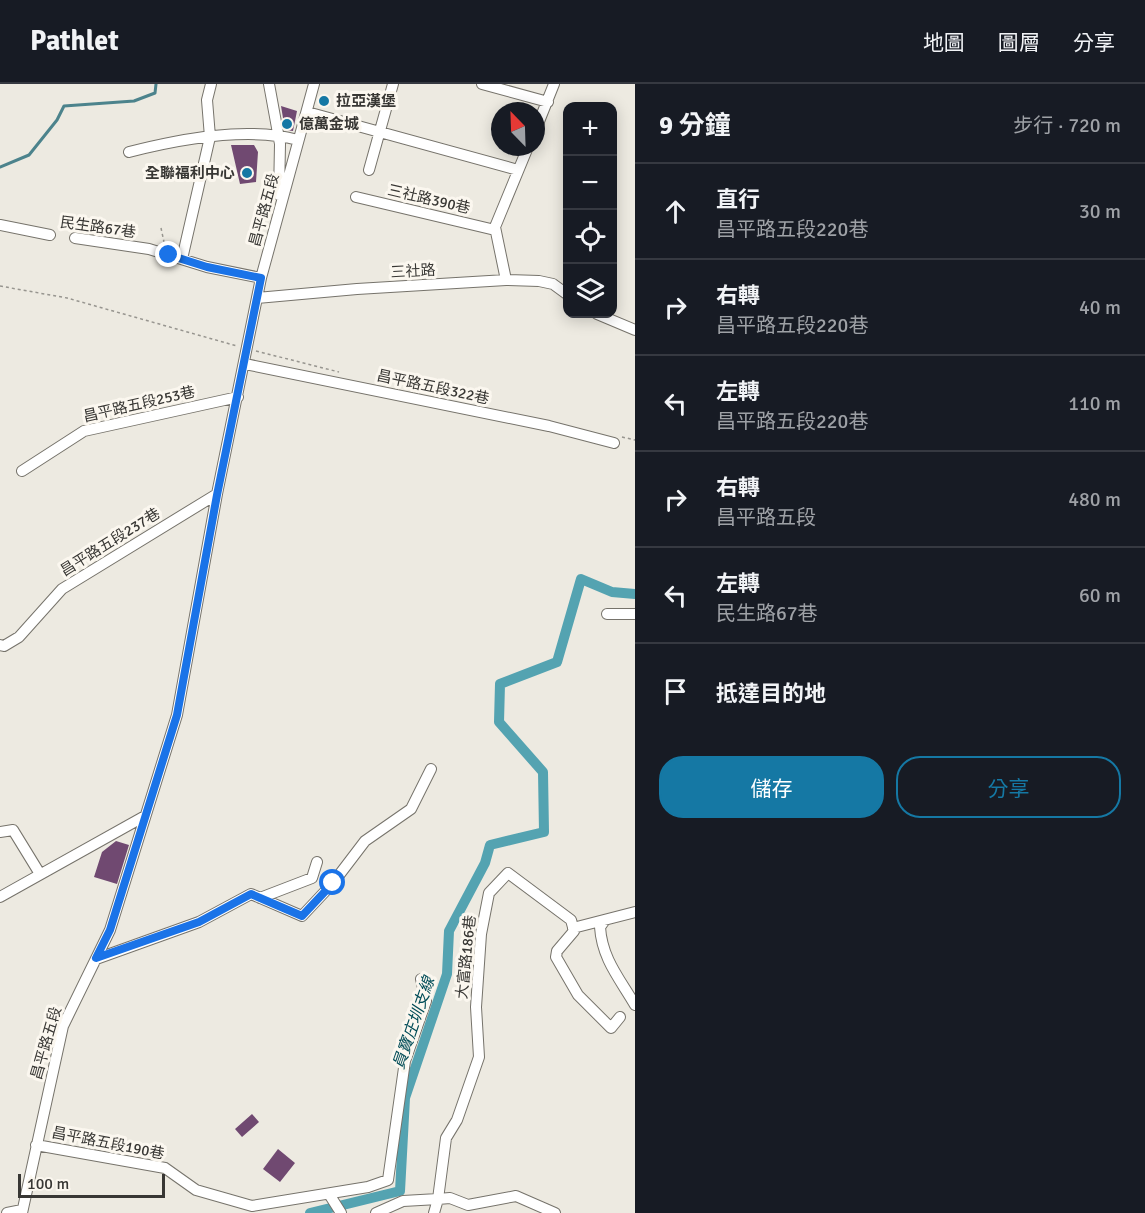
<!DOCTYPE html>
<html lang="zh-TW">
<meta charset="utf-8">
<style>
body{margin:0;font-family:Signika,"Noto Sans TC",sans-serif;background:#20242c;color:#f1f3f6}
.controls{position:absolute;right:18px;top:18px;display:grid;overflow:hidden;border-radius:12px;box-shadow:0 3px 15px #0003}
.controls button{width:54px;height:54px;display:grid;place-items:center;padding:0;border:0;border-bottom:2px solid #363941;background:#171b24;color:#f1f3f6;font:30px sans-serif}
.compass{position:absolute;left:491px;top:18px;width:54px;height:54px;border-radius:50%;background:#171b24;box-shadow:0 3px 15px #0003;rotate:337deg}
.scale{position:absolute;left:18px;bottom:15px;width:147px;box-sizing:border-box;padding-left:6px;border:3px solid #383734;border-top:0;font-size:16px;line-height:21px;white-space:nowrap;color:#383734;-webkit-text-stroke:4px #fbf7ef;paint-order:stroke}
.stop{position:absolute;width:18px;height:18px;margin:-14px;border:4px solid #1a73e8;border-radius:50%;background:#fff}
.stop.end{background:#1a73e8;border-color:#fff;box-shadow:0 2px 6px #0008}
.list{margin:0;padding:0;list-style:none}
h2{display:flex;justify-content:space-between;align-items:center;height:78px;margin:0;padding:0 24px;font-size:26px}
h2 small{font-size:20px;font-weight:400;color:#9ea1a6}
.list li{display:grid;grid-template-columns:39px 1fr auto;gap:18px;align-items:center;box-sizing:border-box;height:96px;padding:0 24px;border-top:2px solid #363941}
.list b{display:block;font-size:22px;white-space:nowrap}
.list p{margin:0;font-size:20px;white-space:nowrap;color:#9ea1a6}
.list em{font-size:20px;font-style:normal;color:#9ea1a6}
.actions{display:flex;gap:12px;padding:18px 24px}
.actions a{flex:1;padding:14px 0;border:2px solid #1578a4;border-radius:24px;text-align:center;font-size:21px;color:#1578a4}
.actions .main{background:#1578a4;color:#fff}
.icon{flex:none;width:33px;height:33px;fill:none;stroke:currentColor;stroke-width:2;stroke-linecap:round;stroke-linejoin:round}
.map{position:relative;flex:none;width:635px;height:1129px;overflow:hidden}
header{display:flex;align-items:center;gap:36px;box-sizing:border-box;height:84px;padding:0 30px;background:#171b24;border-bottom:2px solid #363941}
header strong{font-size:28px}
nav{display:flex;gap:33px;margin-inline-start:auto;font-size:21px}
main{display:flex}
aside{flex:1;background:#171b24}
.map>svg:first-child{display:block}
</style>
<header>
<strong>Pathlet</strong>
<nav><a>地圖</a><a>圖層</a><a>分享</a></nav>
</header>
<main>
<div class="map">
<svg width="635" height="1129" viewBox="0 0 635 1129">
<rect width="100%" height="100%" fill="#edeae1"/>
<g fill="none" stroke-linecap="round" stroke-linejoin="round">
<path stroke="#4c838c" stroke-width="3" d="M0 83 29 71 57 36 64 22 134 17 155 9 156 0"/>
<path stroke="#54a3b1" stroke-width="10" d="M310 1129 400 1107 405 1014 447 890 449 847 485 779 490 761 544 748 543 688 499 638 500 600 557 578 581 495 612 508 635 510"/>
</g>
<path fill="#704971" d="M281 22 297 27 293 47 285 46Z
M231 61H254L258 68 256 98 240 100Z
M116 757 129 761 117 800 94 793 102 768Z
M252 1030 259 1038 242 1053 235 1045Z
M278 1065 295 1079 280 1098 263 1085Z"/>
<g fill="none" stroke-linecap="round" stroke-linejoin="round">
<defs>
<path id="minor" d="M269 0 280 60 279 111
M482 0 548 18
M307 28 518 86
M536 45 554 0
M129 68C180 55 247 42 298 56
M369 86 393 0
M356 113 495 146
M0 141 50 151
M75 154 149 165 207 183 261 194
M182 175 210 53 207 16 211 0
M506 196 495 143 528 63
M257 214 357 205 506 196 539 197 553 200 568 211
M597 230 635 246
M245 280 549 342 614 359
M22 387 84 347 238 313
M607 530H635
M0 561 4 562 19 553 62 505 217 410
M0 748 13 746 40 790
M0 813 145 732
M260 814 312 794 317 778
M605 836 600 843C602 875 620 895 635 921
M573 844 635 828
M96 875 199 838 251 810 302 832 333 799 365 757 411 725 431 685
M36 1061 165 1084 196 1106 252 1122 368 1103 388 1096 405 977 426 917 421 895
M329 1110 341 1129
M7 1129 22 1126
M22 1129 63 942 110 846 177 631 217 410 261 194 314 0
M376 1129 403 1117 438 1115 434 1129
M555 1129 516 1112 468 1121 450 1114 438 1115 446 1054 457 1036 479 973 476 923 481 850 489 809 508 789 571 836 574 847 557 867 556 873 578 911 611 944 620 933"/>
</defs>
<use href="#minor" stroke="#76736b" stroke-width="12"/>
<path stroke="#97958f" stroke-width="1.5" stroke-dasharray="3 3" stroke-linecap="butt" d="M161 144 164 158
M0 202 67 214 237 262
M256 267 339 288
M622 353 635 356"/>
<use href="#minor" stroke="#fff" stroke-width="10"/>
</g>
<g fill="none" stroke-linecap="round" stroke-linejoin="round">
<path stroke="#1a73e8" stroke-width="8" d="M169 171 207 183 261 194 217 411 177 631 110 846 96 874 199 838 251 810 302 832 333 799"/>
</g>
<g fill="#1578a4" stroke="#fbf7ef" stroke-width="2">
<circle cx="324" cy="17" r="6"/>
<circle cx="287" cy="40" r="6"/>
<circle cx="247" cy="89" r="6"/>
</g>
<g text-anchor="middle" dominant-baseline="central" stroke-width="6" stroke-linejoin="round" paint-order="stroke">
<g font-size="15" font-weight="bold" fill="#383734" stroke="#fbf7ef" text-anchor="start">
<text x="336" y="17">拉亞漢堡</text>
<text x="299" y="40">億萬金城</text>
<text x="235" y="89" text-anchor="end">全聯福利中心</text>
</g>
<g font-size="15" fill="#383734" stroke="#fbf7ef">
<text transform="translate(429 115) rotate(13)">三社路390巷</text>
<text transform="translate(264 126) rotate(-75)">昌平路五段</text>
<text transform="translate(98 143) rotate(8)">民生路67巷</text>
<text transform="translate(413 187) rotate(-3)">三社路</text>
<text transform="translate(433 303) rotate(12)">昌平路五段322巷</text>
<text transform="translate(139 320) rotate(-13)">昌平路五段253巷</text>
<text transform="translate(110 458) rotate(-32)">昌平路五段237巷</text>
<text transform="translate(466 873) rotate(-84)">大富路186巷</text>
<text transform="translate(46 959) rotate(-74)">昌平路五段</text>
<text transform="translate(108 1059) rotate(11)">昌平路五段190巷</text>
</g>
<g font-size="16" font-style="italic" fill="#014c57" stroke="#fbf7ef">
<text transform="translate(414 939) rotate(-71)">員寶庄圳支線</text>
</g>
</g>
</svg>
<div class="controls">
<button>+</button>
<button>−</button>
<button><svg class="icon" aria-label="locate" viewBox="0 0 24 24"><circle cx="12" cy="12" r="6"/><path d="M12 2v4M12 18v4M2 12h4M18 12h4"/></svg></button>
<button><svg class="icon" aria-label="layers" viewBox="0 0 24 24"><path d="M12 4l9 5-9 5-9-5zM3 14l9 5 9-5"/></svg></button>
</div>
<svg class="compass" viewBox="-18 -18 36 36"><path d="M0-13l5 13h-10z" fill="#e53935"/><path d="M0 13l5-13h-10z" fill="#9ea1a6"/></svg>
<div class="scale">100 m</div>
<div class="stop" style="left:333px;top:799px"></div>
<div class="stop end" style="left:169px;top:171px"></div>
</div>
<aside>
<h2>9 分鐘<small>步行 · 720 m</small></h2>
<ul class="list">
<li><svg class="icon" aria-label="ahead" viewBox="0 0 24 24"><path d="M12 20V5M6 11l6-6 6 6"/></svg><div><b>直行</b><p>昌平路五段220巷</p></div><em>30 m</em></li>
<li><svg class="icon" aria-label="right" viewBox="0 0 24 24"><path d="M7 20v-9h11M14 6l5 5-5 5"/></svg><div><b>右轉</b><p>昌平路五段220巷</p></div><em>40 m</em></li>
<li><svg class="icon" aria-label="left" viewBox="0 0 24 24"><path d="M17 20v-9H6M10 6l-5 5 5 5"/></svg><div><b>左轉</b><p>昌平路五段220巷</p></div><em>110 m</em></li>
<li><svg class="icon" aria-label="right" viewBox="0 0 24 24"><path d="M7 20v-9h11M14 6l5 5-5 5"/></svg><div><b>右轉</b><p>昌平路五段</p></div><em>480 m</em></li>
<li><svg class="icon" aria-label="left" viewBox="0 0 24 24"><path d="M17 20v-9H6M10 6l-5 5 5 5"/></svg><div><b>左轉</b><p>民生路67巷</p></div><em>60 m</em></li>
<li><svg class="icon" aria-label="arrive" viewBox="0 0 24 24"><path d="M6 21V4h12l-3 4 3 4H6"/></svg><div><b>抵達目的地</b></div></li>
</ul>
<div class="actions"><a class="main">儲存</a><a>分享</a></div>
</aside>
</main>
